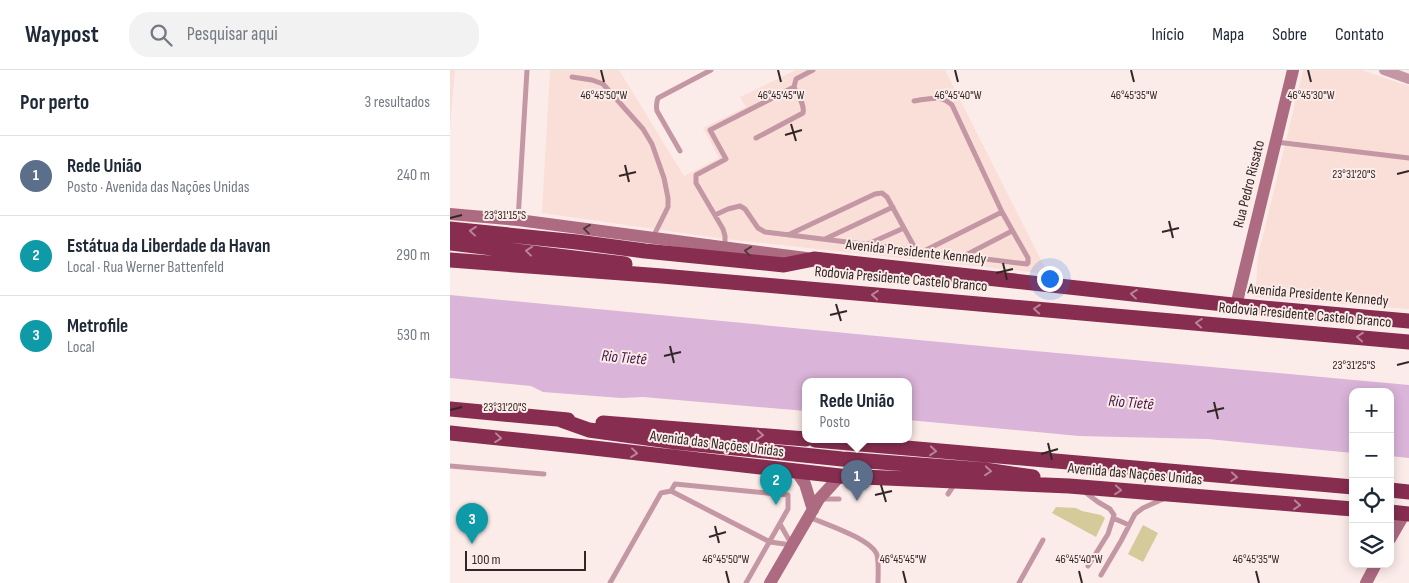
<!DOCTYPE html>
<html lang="pt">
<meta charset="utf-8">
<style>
body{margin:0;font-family:"Sofia Sans Condensed",sans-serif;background:#f2f2f3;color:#1f2937}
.controls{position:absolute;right:15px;bottom:15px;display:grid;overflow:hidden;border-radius:10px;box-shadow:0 2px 12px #0003}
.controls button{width:45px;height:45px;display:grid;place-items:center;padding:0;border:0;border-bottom:1px solid #e0e1e3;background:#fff;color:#1f2937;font:25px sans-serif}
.scale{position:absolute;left:15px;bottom:12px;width:121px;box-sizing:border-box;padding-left:5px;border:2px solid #312725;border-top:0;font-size:14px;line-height:18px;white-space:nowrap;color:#312725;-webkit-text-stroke:4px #fcece9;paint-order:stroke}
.you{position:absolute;left:599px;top:208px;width:18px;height:18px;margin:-12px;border:4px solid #fff;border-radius:50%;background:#1a73e8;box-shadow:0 0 0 8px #1a73e833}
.badge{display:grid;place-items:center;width:32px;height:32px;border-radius:50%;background:#2563eb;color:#fff;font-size:16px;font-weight:700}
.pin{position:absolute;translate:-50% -41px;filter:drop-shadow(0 1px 2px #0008)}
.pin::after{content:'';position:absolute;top:26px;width:18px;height:15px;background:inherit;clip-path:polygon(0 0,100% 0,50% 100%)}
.popup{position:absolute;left:352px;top:308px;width:110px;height:65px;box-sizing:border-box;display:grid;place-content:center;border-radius:10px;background:#fff;filter:drop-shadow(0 1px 4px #0005);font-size:16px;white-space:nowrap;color:#747a83}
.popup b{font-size:19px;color:#1f2937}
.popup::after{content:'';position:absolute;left:50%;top:100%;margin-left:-10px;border:10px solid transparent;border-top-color:#fff}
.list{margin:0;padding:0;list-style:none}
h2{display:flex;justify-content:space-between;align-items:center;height:65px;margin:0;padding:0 20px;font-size:21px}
h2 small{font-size:16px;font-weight:400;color:#747a83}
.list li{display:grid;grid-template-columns:32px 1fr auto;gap:15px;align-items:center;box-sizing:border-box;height:80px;padding:0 20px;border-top:1px solid #e0e1e3}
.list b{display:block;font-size:19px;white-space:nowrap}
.list p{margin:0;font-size:16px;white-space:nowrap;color:#747a83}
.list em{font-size:16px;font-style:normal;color:#747a83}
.icon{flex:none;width:28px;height:28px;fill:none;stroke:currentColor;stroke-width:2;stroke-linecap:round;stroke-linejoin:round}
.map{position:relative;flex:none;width:959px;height:513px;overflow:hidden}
header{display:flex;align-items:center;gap:30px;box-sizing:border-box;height:70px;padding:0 25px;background:#fff;border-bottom:1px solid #e0e1e3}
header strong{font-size:24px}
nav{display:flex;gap:28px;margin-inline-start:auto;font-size:18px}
.search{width:350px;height:45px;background:#f2f2f3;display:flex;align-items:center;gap:12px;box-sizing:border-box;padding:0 18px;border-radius:20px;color:#747a83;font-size:19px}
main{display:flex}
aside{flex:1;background:#fff}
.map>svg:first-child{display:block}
</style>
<header>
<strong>Waypost</strong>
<div class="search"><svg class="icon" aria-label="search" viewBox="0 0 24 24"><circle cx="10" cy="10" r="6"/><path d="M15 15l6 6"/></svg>Pesquisar aqui</div>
<nav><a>Início</a><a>Mapa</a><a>Sobre</a><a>Contato</a></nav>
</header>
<main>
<aside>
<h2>Por perto<small>3 resultados</small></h2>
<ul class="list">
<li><span class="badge" style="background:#5c6f8a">1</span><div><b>Rede União</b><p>Posto · Avenida das Nações Unidas</p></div><em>240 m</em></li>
<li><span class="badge" style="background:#0f9aa8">2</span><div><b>Estátua da Liberdade da Havan</b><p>Local · Rua Werner Battenfeld</p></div><em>290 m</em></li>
<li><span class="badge" style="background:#0f9aa8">3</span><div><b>Metrofile</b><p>Local</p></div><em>530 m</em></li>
</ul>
</aside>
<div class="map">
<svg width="959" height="513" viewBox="0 0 959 513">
<rect width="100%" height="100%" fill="#fcece9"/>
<path fill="#faded8" d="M0 0H5L0 58Z
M100 0H169L234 106 269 88 253 58 296 37 290 27 346 0H495L598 204 275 169 92 143Z
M853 0H912L959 16V239L805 227 808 186Z"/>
<path fill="#d5cb9a" d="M606 437 626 438 632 441 651 445 655 448 646 467 602 443Z
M693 455 708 463 693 492 678 484Z"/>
<path fill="#dab4d9" d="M0 225 574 280 959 315V388L940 386V322H903V383L758 369 629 366 458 350V312H356V341L193 327 171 328 93 322 81 316 0 308Z"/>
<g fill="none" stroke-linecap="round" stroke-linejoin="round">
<path stroke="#c497a4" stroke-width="5" d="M122 7 142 10 153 14 193 59 202 74 214 108 218 128V137L203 167
M306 68 353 43C355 35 348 25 344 17
M826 72 959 88
M230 81 207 41C206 36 206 33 208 28L261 0
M265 145 278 139 290 136 295 139 308 158 315 162 577 194 578 193V188L552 142 502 35C491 24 478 29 464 31
M68 150 77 0
M338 165 425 124 432 123 437 127 466 180
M375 169 443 137
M418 174 454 158
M275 178V166L273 159 246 113V105L276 89 260 60 344 17 346 9 363 0
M474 181 552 142
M514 186 562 161
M0 396 94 404
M221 421 225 414 338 425V439L296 513
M635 422 648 432 660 439 664 445 658 464 638 496
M498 424 502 418 503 414
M372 429H389
M359 447C375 454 422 469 427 485 429 493 428 504 428 513
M663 448 679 455
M651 505 671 471 685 444 693 438 713 429
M160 513 211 423 221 421 320 472 342 475 330 454
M569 513 593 470"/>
<path stroke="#c497a4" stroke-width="10" d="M934 0 959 9"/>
<path stroke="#ac6b80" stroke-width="12" d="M0 144 68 150 356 188
M786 236 843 0
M346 401 355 414 363 440
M940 469 955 443
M320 513 369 429 390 406
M916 513 926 494"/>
<path stroke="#862d50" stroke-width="15" d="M0 159 127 172 195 181 334 195 364 189 792 236 959 251
M0 173 175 194
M0 190 212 206 959 272
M0 339 118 350
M108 349 139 360 226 372 392 389 535 400 583 407
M153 353 356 369
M0 363 135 377 390 406 619 416 903 439
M365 370 903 417
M940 420 959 422
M940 442 959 444"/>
</g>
<defs><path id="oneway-chevron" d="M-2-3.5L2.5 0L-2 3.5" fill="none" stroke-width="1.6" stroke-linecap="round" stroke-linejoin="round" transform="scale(1.25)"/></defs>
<g stroke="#50383c">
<use href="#oneway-chevron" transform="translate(137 159) rotate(-173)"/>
<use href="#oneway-chevron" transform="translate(298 181) rotate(-173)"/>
</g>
<g stroke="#bb8395">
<use href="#oneway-chevron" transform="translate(23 161) rotate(-174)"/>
<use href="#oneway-chevron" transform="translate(79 181) rotate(-173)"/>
<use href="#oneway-chevron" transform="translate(684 224) rotate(-174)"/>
<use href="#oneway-chevron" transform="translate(425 225) rotate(-175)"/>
<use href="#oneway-chevron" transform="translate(587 239) rotate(-175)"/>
<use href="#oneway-chevron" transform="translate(749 253) rotate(-175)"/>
<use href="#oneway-chevron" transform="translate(910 267) rotate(-175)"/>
<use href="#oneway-chevron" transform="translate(310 365) rotate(5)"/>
<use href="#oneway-chevron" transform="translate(48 368) rotate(6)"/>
<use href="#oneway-chevron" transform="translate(483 381) rotate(5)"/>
<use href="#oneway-chevron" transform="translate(184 383) rotate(6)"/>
<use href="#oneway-chevron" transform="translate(538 401) rotate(5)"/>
<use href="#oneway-chevron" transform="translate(784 407) rotate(5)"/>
<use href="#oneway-chevron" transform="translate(668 420) rotate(5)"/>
<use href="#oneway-chevron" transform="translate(847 435) rotate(5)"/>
</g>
<path fill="none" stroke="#312725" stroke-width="2" d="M151 0 154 12M328 0 331 12M505 0 508 12M681 0 684 12M858 0 861 12M341 54 346 71M335 65 352 60M175 95 179 112M947 104 959 101M169 106 186 102M0 148 12 145M719 151 723 168M712 162 729 158M553 193 557 210M546 203 563 199M386 234 391 251M380 245 397 241M220 276 224 293M214 286 231 282M947 295 959 292M764 332 768 349M0 340 12 337M757 342 774 338M598 373 602 390M591 384 608 379M431 415 436 432M425 425 442 421M265 456 269 473M259 467 276 462M276 501 279 513M453 501 456 513M629 501 632 513M806 501 809 513"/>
<g text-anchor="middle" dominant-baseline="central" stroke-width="4" stroke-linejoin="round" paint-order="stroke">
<g font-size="15" fill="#312725" stroke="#fcece9">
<text transform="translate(799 114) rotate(-76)">Rua Pedro Rissato</text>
<text transform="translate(466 182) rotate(6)">Avenida Presidente Kennedy</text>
<text transform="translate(451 209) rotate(5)">Rodovia Presidente Castelo Branco</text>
<text transform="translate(868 225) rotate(5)">Avenida Presidente Kennedy</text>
<text transform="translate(855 245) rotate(5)">Rodovia Presidente Castelo Branco</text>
<text transform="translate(267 374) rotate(7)">Avenida das Nações Unidas</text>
<text transform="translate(685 404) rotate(5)">Avenida das Nações Unidas</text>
</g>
<g font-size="16" font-style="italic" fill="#441645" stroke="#fcece9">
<text transform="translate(174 288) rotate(5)">Rio Tietê</text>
<text transform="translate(681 333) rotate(5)">Rio Tietê</text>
</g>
</g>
<g font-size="12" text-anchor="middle" fill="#312725" stroke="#fcece9" stroke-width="4" stroke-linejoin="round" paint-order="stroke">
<text x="154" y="29">46°45'50"W</text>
<text x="331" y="29">46°45'45"W</text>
<text x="508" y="29">46°45'40"W</text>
<text x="684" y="29">46°45'35"W</text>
<text x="861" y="29">46°45'30"W</text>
<text x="904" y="108">23°31'20"S</text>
<text x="55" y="149">23°31'15"S</text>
<text x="904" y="299">23°31'25"S</text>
<text x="55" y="341">23°31'20"S</text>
<text x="276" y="493">46°45'50"W</text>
<text x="453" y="493">46°45'45"W</text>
<text x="629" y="493">46°45'40"W</text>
<text x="806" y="493">46°45'35"W</text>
</g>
</svg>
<div class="controls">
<button>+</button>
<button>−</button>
<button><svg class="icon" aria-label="locate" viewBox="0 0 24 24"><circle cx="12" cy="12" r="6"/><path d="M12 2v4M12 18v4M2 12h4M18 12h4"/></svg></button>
<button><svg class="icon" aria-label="layers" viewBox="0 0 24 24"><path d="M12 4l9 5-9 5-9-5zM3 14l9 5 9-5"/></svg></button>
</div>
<div class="scale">100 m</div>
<div class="you"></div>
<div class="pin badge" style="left:407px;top:431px;background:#5c6f8a">1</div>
<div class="popup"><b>Rede União</b>Posto</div>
<div class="pin badge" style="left:326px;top:435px;background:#0f9aa8">2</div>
<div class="pin badge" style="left:22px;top:474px;background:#0f9aa8">3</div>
</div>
</main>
